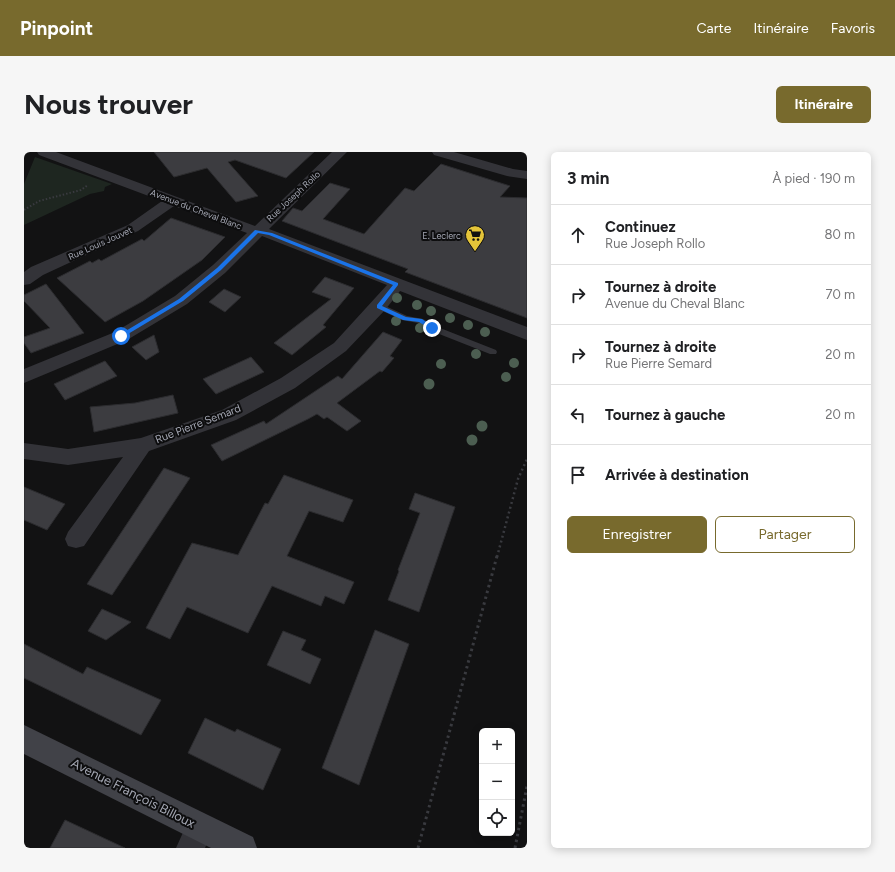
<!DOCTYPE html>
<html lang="fr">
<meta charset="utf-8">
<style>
body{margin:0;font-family:Figtree,sans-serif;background:#f6f6f6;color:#202124}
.controls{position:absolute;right:12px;bottom:12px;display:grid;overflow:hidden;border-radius:6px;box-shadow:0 2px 10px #0003}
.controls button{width:36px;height:36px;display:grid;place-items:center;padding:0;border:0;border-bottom:1px solid #e0e0e0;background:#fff;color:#202124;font:20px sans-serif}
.stop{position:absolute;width:12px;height:12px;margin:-9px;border:3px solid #1a73e8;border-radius:50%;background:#fff}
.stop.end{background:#1a73e8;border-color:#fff;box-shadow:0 1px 4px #0008}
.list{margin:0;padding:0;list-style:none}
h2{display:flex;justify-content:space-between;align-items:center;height:52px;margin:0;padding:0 16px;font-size:17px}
h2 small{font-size:13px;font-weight:400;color:#757577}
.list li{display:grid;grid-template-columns:26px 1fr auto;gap:12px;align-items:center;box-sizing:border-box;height:60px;padding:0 16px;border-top:1px solid #e0e0e0}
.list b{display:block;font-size:15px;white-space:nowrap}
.list p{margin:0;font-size:13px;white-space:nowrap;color:#757577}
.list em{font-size:13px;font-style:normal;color:#757577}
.actions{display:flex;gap:8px;padding:12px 16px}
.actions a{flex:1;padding:9px 0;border:1px solid #786a2d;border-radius:6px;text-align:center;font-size:14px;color:#786a2d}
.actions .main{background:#786a2d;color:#fff}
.icon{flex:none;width:22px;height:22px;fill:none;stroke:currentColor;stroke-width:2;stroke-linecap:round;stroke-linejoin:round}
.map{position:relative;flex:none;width:503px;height:696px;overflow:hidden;border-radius:6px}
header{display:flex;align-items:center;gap:24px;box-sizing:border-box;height:56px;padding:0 20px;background:#786a2d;color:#fff}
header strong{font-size:19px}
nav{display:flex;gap:22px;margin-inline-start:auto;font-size:14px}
.intro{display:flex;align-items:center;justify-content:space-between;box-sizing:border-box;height:96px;padding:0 24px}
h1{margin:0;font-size:28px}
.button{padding:10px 18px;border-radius:6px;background:#786a2d;color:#fff;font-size:14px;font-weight:700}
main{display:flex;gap:24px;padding:0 24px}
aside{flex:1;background:#fff;border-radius:6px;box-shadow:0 2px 10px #0003}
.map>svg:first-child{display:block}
</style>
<header>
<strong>Pinpoint</strong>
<nav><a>Carte</a><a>Itinéraire</a><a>Favoris</a></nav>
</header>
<div class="intro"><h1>Nous trouver</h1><a class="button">Itinéraire</a></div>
<main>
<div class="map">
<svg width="503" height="696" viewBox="0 0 503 696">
<rect width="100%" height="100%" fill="#121213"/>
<path fill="#1e2620" d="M11 5 88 32 81 35 80 39 66 42 0 73V32Z"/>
<path fill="#3c3c40" stroke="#2c2c2f" d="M130 0H290L262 26 211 8 204 10 234 44 212 50 183 16 150 25Z
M417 12 486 34 476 45 503 46V166L381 120 384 117 258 69 269 56 278 59 306 31 326 37 299 67 340 82 381 36 390 39Z
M147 66 201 85 178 108 119 149 81 170 33 126 66 109 68 111 75 107 77 109 118 87 120 89Z
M301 125 330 136 299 173 302 175 268 203 250 191 307 147 288 140Z
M22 132 60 181 7 201 0 191V185L26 176 0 149V143Z
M200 137 217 145 201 160 185 150Z
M359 180 378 188 366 204 370 206 358 220 356 219 313 251 337 269 323 279 303 265 300 267 293 262 284 267 198 309 187 293 240 269 242 272 314 224 318 227Z
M130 183 135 200 122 208 108 195Z
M227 205 240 220 192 242 179 227Z
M81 209 93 224 41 248 30 232Z
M149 243 154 261 70 280 66 255 111 251Z
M140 316 166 326 88 443 63 432Z
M260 323 329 348 319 370 285 359 263 404 330 430 320 452 301 444 297 454 248 434 224 481 163 455 146 487 122 476 168 391 214 403 241 351 244 352Z
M0 335 41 352 23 378 0 368Z
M391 341 431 355 395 460 364 448 375 419 374 418 396 361 385 357Z
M78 457 107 470 82 488 64 479Z
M351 478 385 492 335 633 298 616Z
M259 479 282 488 277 498 297 507 286 532 243 513Z
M0 492 59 522 63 515 137 548 117 583 0 526Z
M181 566 211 580 213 577 257 597 239 638 164 601Z
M41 668 101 696H26Z"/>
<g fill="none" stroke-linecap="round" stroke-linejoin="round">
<path stroke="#393a3f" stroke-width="2" stroke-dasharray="1.5 2" stroke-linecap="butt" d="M0 58 15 49 57 38 64 33"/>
<path stroke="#393a3f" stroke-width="2.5" stroke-dasharray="2 3" stroke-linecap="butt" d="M473 405 494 327 503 307"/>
<path stroke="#393a3f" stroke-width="3" stroke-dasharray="2.5 3.5" stroke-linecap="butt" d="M394 696 473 404
M491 696 503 634"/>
<path fill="#333338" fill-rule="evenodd" d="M355 151 383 164 399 167 411 174 472 198 473 200 472 202H466L405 178 394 171 378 168 352 156V152Z"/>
<path fill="#333338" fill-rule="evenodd" d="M13 0H32L231 74 308 0H323L245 77 503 175V188L376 139 361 158 322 199 271 236 212 268 125 299 60 394 52 396 44 394 41 387 44 380 99 305 44 313 0 307V291L44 297 117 286 198 258 257 226 310 191 363 133 238 84 201 121 163 152 103 188 0 231V217L91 180 151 144 189 113 223 81 150 54 114 79 19 123 6 132 0 133V120L7 115 104 73 138 49 15 3Z
M408 0H430L489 17 503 19V27L483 24 410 3Z
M176 661 186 665 190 675 181 696H152L166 665Z"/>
<path fill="#414248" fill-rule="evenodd" d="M0 573 229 685 233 696H187L0 602Z"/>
</g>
<g fill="#4c5e51">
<circle cx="373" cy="146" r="5"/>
<circle cx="393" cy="153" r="5"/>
<circle cx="407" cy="159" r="5"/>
<circle cx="426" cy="166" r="5"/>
<circle cx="372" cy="169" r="5"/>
<circle cx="444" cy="173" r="5"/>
<circle cx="396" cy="176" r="5"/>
<circle cx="461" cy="180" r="5"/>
<circle cx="452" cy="202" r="5"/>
<circle cx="490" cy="211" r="5"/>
<circle cx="417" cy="212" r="5"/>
<circle cx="482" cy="225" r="5"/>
<circle cx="405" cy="232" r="5.5"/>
<circle cx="458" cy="274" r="5.5"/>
<circle cx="448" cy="288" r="5.5"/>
</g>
<path fill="#1a73e8" d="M231 78 248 81 374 131V133L358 154 382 165 398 167 411 176 406 177 395 170 379 168 353 156V153L369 133 245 83 234 81 197 118 159 149 99 185H95V183L155 147 193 116Z"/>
<defs>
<symbol id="supermarket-pin" viewBox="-11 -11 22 30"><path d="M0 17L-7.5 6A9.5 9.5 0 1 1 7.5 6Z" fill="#e4c439" stroke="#0d0d0e"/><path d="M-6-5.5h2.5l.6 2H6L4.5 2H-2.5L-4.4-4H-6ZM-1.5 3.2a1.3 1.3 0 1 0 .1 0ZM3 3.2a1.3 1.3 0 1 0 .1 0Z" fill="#111"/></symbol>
</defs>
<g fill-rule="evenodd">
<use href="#supermarket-pin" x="440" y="72" width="22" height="30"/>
</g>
<g text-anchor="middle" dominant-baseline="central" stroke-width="4" stroke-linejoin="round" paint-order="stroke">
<g font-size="9" fill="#a4a7b3" stroke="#0d0d0e">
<text transform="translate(269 44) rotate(-43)">Rue Joseph Rollo</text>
<text transform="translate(172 57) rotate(21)">Avenue du Cheval Blanc</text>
<text transform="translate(76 91) rotate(-24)">Rue Louis Jouvet</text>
</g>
<g font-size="9" fill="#a4a7b3" stroke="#0d0d0e" text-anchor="end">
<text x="437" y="83">E. Leclerc</text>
</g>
<g font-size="11" fill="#a4a7b3" stroke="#0d0d0e">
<text transform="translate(174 272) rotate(-21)">Rue Pierre Semard</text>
</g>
<g font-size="13" fill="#a4a7b3" stroke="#0d0d0e">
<text transform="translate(109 641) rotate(27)">Avenue François Billoux</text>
</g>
</g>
</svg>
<div class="controls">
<button>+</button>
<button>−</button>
<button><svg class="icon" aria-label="locate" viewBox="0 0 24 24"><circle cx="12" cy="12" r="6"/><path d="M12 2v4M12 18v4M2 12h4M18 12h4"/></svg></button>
</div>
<div class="stop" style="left:97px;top:184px"></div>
<div class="stop end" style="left:408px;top:176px"></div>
</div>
<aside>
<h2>3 min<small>À pied · 190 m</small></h2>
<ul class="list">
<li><svg class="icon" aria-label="ahead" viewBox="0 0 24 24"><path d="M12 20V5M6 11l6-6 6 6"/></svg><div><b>Continuez</b><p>Rue Joseph Rollo</p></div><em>80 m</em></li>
<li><svg class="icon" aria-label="right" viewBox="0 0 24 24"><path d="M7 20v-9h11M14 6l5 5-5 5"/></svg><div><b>Tournez à droite</b><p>Avenue du Cheval Blanc</p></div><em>70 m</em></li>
<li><svg class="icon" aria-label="right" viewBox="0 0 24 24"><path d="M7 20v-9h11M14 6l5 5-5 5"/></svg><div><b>Tournez à droite</b><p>Rue Pierre Semard</p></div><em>20 m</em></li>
<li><svg class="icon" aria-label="left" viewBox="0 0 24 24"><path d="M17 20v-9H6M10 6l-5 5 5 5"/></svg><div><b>Tournez à gauche</b></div><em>20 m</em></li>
<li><svg class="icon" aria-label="arrive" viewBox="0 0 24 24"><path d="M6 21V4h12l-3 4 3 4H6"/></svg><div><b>Arrivée à destination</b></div></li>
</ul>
<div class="actions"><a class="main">Enregistrer</a><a>Partager</a></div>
</aside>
</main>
